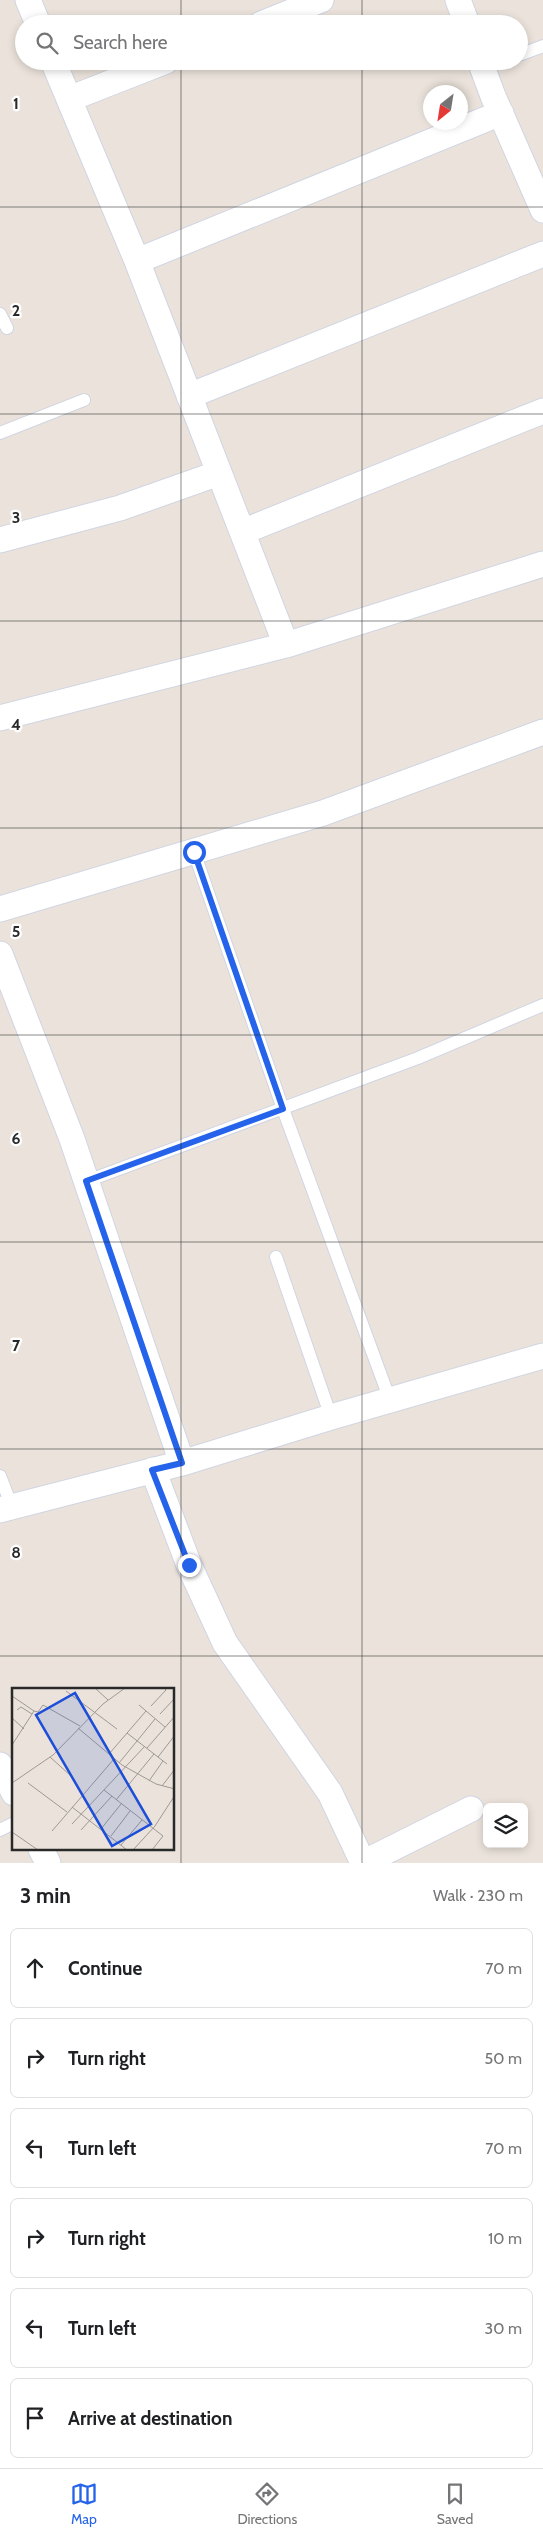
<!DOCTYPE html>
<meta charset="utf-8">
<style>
body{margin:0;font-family:Cabin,sans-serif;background:#f2f2f2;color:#202124}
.controls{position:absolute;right:15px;bottom:15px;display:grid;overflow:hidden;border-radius:8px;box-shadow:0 2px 8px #0003}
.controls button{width:45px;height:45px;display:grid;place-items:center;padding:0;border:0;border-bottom:1px solid #e0e0e0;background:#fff;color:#202124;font:25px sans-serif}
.compass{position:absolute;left:423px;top:85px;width:45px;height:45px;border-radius:50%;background:#fff;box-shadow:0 2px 8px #0003;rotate:210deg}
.stop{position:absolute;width:15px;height:15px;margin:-11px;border:4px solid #2563eb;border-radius:50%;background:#fff}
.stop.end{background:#2563eb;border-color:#fff;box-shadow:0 1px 5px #0008}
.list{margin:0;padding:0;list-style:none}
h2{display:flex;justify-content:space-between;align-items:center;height:65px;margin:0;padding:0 20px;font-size:21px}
h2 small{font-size:16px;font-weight:400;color:#757577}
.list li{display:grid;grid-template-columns:32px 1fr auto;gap:15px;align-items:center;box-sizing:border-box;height:80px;margin:0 10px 10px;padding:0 10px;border:1px solid #e0e0e0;border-radius:8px}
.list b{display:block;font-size:19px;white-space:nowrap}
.list em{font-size:16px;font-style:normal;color:#757577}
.icon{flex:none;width:28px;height:28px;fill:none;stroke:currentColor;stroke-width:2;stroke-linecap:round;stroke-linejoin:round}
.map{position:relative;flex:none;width:543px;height:1863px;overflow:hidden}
.search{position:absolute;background:#fff;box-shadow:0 2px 8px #0003;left:15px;right:15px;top:15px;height:55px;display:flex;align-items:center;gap:12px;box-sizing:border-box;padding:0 18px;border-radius:28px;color:#757577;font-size:19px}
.sheet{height:605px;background:#fff}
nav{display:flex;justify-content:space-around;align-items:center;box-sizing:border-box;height:70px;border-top:1px solid #e0e0e0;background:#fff;font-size:14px;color:#757577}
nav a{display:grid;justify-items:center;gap:2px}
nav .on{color:#2563eb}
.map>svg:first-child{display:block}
</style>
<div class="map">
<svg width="543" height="1863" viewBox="0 0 543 1863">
<rect width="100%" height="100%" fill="#ebe3db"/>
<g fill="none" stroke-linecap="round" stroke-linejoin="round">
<defs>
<path id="lane" d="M519 55 543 46
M483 69 503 61
M0 314 7 328
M0 433 84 400
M194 852 283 1109 390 1400
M87 1181 418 1058 543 1005
M276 1257 331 1417
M0 1476 12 1507
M0 1830 14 1823"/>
<path id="street" d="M28 0 38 24
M458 0 467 24
M261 24 321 0
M53 61 137 261 286 645
M480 61 493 96 543 210
M69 99 166 61
M137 261 501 113
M189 396 543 254
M242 532 543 411
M0 540 120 508 219 473
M0 718 286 645 543 564
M0 909 323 813 543 732
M0 954 72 1139 182 1463
M153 1470 189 1565 225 1643 330 1793 363 1863 471 1809
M0 1510 182 1463 331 1417 543 1356
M0 1765 14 1793
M41 1849 48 1863"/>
</defs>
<use href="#lane" stroke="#d0d5e2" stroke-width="14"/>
<use href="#street" stroke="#d0d5e2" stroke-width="27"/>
<use href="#lane" stroke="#fff" stroke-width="12"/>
<use href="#street" stroke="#fff" stroke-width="25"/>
</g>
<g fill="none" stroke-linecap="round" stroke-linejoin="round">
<path stroke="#2563eb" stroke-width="6" d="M189 1565 152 1470 182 1463 86 1181 283 1109 194 852"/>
</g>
<path fill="none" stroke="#292929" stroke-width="1" stroke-opacity="0.55" d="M181 0V24M362 0V24M181 61V1863M362 61V1863M0 207H543M0 414H543M0 621H543M0 828H543M0 1035H543M0 1242H543M0 1449H543M0 1656H543"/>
<g transform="translate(12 1688)">
<rect width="162" height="162" fill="#ebe3db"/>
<path fill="none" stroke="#9d9994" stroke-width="1" d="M83 0 96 12M54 3 105 41M0 8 22 23M127 17 153 39M139 18 154 2 152 0M5 22 9 19 20 26M148 26 163 10M0 30 12 41M66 40 110 77 144 96 163 101M115 45 155 76M0 57 22 23 26 24 31 17 68 38M135 60 163 28M97 66 134 23M38 69 59 88M146 69 163 47M107 75 143 31M137 93 151 73M0 95 41 67 91 16 113 0M16 95 55 124M150 98 163 81M92 102 151 148 140 162M104 112 142 66M60 119 115 162M60 136 133 58M89 141 109 116M69 142 100 108M40 143 102 71M0 144 26 162M99 148 118 123M109 157 130 132M121 162 143 138 163 107"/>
<path fill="#1d4ed8" fill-opacity="0.15" stroke="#1d4ed8" stroke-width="2.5" d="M63 5 139 136 100 158 24 27Z"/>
<rect width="162" height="162" fill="none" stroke="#292929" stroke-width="2.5"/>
</g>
<g font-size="16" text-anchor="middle" font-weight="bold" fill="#292929" stroke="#fff" stroke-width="4.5" stroke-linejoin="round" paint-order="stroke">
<text x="16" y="109">1</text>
<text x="16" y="316">2</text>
<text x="16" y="523">3</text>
<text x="16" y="730">4</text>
<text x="16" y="937">5</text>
<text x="16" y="1144">6</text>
<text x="16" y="1351">7</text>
<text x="16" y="1558">8</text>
</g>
</svg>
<div class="controls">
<button><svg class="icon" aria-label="layers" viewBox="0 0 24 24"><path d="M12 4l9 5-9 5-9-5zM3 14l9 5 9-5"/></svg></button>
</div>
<svg class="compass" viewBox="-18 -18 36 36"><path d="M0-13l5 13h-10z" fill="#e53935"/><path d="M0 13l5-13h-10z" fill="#757577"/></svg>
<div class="stop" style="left:194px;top:852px"></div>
<div class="stop end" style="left:189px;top:1565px"></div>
<div class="search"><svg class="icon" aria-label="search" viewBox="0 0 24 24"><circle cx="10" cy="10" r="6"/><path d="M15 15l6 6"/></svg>Search here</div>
</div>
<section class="sheet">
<h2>3 min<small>Walk · 230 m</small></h2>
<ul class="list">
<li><svg class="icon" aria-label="ahead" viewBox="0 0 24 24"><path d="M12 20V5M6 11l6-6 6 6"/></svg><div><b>Continue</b></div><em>70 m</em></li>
<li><svg class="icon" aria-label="right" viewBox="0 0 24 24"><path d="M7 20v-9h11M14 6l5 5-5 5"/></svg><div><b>Turn right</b></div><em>50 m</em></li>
<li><svg class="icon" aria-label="left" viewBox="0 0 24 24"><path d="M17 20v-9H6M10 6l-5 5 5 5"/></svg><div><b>Turn left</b></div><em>70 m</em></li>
<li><svg class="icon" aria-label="right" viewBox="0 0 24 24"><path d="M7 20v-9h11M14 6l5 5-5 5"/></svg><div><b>Turn right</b></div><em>10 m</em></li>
<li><svg class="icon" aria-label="left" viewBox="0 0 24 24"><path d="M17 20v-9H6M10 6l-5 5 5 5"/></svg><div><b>Turn left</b></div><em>30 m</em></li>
<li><svg class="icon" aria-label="arrive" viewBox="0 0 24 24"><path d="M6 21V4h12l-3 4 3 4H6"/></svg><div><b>Arrive at destination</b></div></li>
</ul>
</section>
<nav>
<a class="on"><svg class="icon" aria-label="map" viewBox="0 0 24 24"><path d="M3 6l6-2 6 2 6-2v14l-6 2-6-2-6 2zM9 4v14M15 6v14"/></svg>Map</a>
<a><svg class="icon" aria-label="directions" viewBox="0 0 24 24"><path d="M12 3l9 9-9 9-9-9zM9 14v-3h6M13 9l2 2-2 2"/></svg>Directions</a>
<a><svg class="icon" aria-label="saved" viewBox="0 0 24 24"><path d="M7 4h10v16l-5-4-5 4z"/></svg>Saved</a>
</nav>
